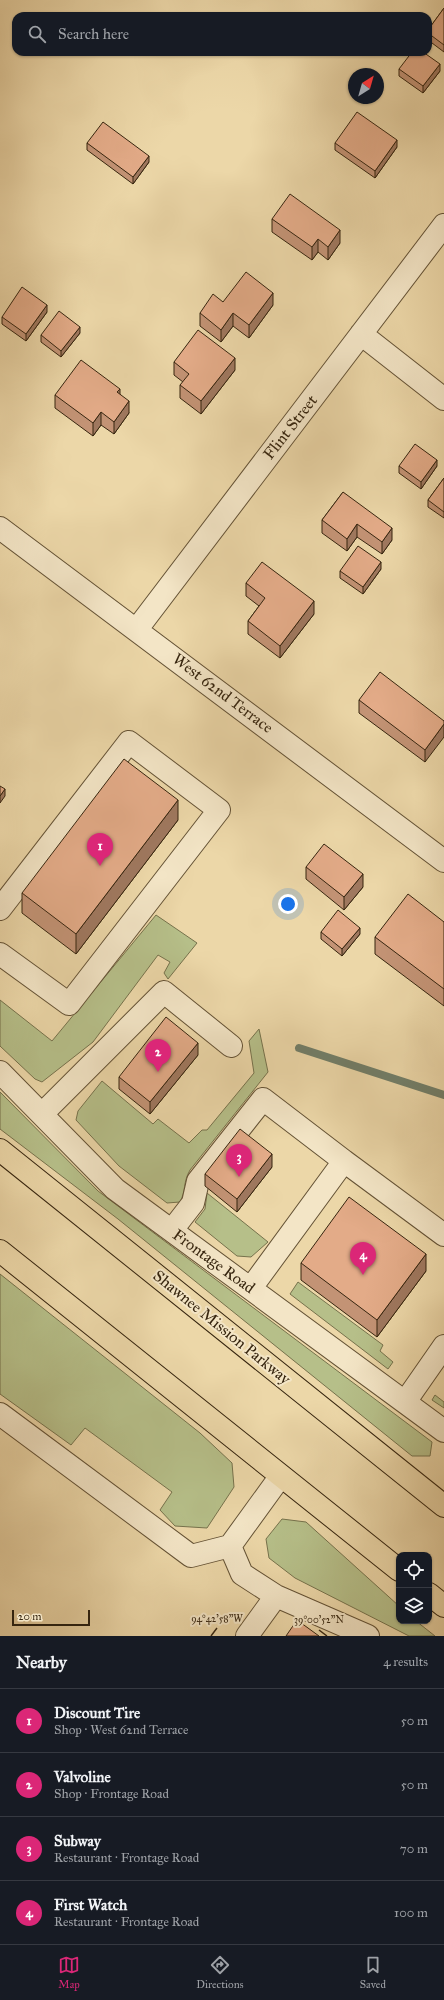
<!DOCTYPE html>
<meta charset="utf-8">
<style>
body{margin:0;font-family:"IM FELL Great Primer",serif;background:#20242c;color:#f1f3f6}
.controls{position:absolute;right:12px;bottom:12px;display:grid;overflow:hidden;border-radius:8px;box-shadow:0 1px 3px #0004}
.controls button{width:36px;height:36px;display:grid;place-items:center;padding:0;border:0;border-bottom:1px solid #363941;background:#171b24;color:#f1f3f6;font:20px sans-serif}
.compass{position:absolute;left:348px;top:68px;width:36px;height:36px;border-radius:50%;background:#171b24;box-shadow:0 1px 3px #0004;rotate:37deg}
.scale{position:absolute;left:12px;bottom:10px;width:78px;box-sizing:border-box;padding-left:4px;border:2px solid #36250f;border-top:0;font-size:11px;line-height:14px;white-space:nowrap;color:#36250f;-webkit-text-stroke:3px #f3e5c6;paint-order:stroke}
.you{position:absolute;left:288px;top:904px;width:14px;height:14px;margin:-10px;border:3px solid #fff;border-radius:50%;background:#1a73e8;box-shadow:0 0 0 6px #1a73e833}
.badge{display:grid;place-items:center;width:26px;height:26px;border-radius:50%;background:#db2777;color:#fff;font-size:13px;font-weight:700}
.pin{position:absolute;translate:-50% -33px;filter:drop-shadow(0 1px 2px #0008)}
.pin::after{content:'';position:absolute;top:21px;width:14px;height:12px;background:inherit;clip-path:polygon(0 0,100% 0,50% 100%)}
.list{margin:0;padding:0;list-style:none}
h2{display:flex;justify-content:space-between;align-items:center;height:52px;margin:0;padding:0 16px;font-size:17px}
h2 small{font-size:13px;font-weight:400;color:#9ea1a6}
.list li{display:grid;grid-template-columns:26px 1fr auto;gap:12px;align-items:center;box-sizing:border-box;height:64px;padding:0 16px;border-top:1px solid #363941}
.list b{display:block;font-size:15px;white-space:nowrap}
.list p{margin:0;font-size:13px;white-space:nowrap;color:#9ea1a6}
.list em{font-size:13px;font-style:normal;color:#9ea1a6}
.icon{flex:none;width:22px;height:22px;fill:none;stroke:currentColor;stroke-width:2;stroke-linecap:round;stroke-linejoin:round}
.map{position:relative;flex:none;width:444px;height:1636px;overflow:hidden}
.search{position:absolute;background:#171b24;box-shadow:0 1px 3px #0004;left:12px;right:12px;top:12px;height:44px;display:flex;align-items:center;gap:10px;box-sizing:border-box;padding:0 14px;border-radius:12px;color:#9ea1a6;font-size:15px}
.sheet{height:308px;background:#171b24}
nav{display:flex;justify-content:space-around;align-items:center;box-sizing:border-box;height:56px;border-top:1px solid #363941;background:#171b24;font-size:11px;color:#9ea1a6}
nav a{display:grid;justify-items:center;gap:2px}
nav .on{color:#db2777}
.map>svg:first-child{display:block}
</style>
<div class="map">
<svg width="444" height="1636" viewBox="0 0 444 1636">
<rect width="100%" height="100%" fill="#ecd7a8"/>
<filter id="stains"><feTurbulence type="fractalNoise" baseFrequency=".005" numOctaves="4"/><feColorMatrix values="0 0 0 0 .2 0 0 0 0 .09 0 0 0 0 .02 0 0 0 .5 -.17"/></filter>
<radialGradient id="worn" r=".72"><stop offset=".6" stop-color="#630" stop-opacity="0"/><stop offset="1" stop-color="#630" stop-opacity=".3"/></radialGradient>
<path fill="#b6bf89" stroke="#76724c" d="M156 915 197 943 168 979 164 973 170 962 158 955 93 1042 42 1082 35 1079 0 1046V1000L52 1041Z
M259 1029 268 1072 190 1170C183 1182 186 1191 180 1202L167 1203 119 1166 76 1120 78 1111 102 1081 153 1124 158 1119 189 1143 202 1130H207L254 1073 249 1041Z
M0 1092 98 1191 432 1442 430 1456H412L118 1219 0 1129Z
M207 1193 268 1242 251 1257 237 1256 195 1222 205 1209Z
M0 1274 200 1433 232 1463 234 1487 207 1528 175 1526 160 1510 172 1492 85 1428 71 1445 0 1394Z
M298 1282 383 1345 380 1351 393 1362 388 1369 290 1294Z
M435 1395 444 1402V1408L432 1400Z
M282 1519 306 1522 399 1606V1621H416L435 1636H409L295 1578 269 1558 266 1539Z"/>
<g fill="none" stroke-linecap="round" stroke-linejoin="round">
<path stroke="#717e69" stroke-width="8" d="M299 1048 444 1095"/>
<defs>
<path id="minor" d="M361 334 444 399
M0 528 444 861
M137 629 444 225
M0 909 129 742 219 810 69 1004 0 954
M0 1072 115 1189 444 1431
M42 1114 164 992 231 1046
M344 1161 444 1235
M172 1230 193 1203 198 1181 263 1099 344 1161 251 1288
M405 1402 444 1346
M0 1414 191 1556 230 1546
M280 1477 230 1546 242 1574 276 1596 368 1636
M247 1636 276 1596"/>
<path id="highway" d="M0 1150 444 1506
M0 1251 399 1570
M429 1594 444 1606"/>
</defs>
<use href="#minor" stroke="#645235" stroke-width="24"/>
<use href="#highway" stroke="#36250f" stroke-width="24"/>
<use href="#minor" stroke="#f3e5c6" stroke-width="22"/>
<use href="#highway" stroke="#ecd7a8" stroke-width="22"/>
</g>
<path fill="#c39375" stroke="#36250f" d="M444 8V52L428 40V30Z
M399 69 440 71 423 93 399 76Z
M87 143 149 162 133 184 87 150Z
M335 143 397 147 375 178 335 150Z
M272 219 340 243 328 260 318 252 312 260 272 232Z
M223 302 273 305 249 338 233 326 221 342 200 326V313Z
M47 312 26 341 2 324V317Z
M80 333 61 357 41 342V335Z
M174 362 235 370 201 414 180 398V385L183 382 174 375Z
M120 394 129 413 114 434 101 425 93 436 55 408V395Z
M399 466H437L421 489 399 473Z
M444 478V518L428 507V500Z
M343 492 392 540 382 554 357 537 347 551 322 533V520Z
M381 569 363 594 340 578V571Z
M246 583 314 614 280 658 248 634V621L259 606 246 596Z
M359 700 444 721 425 762 359 713Z
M178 820 76 954 22 913V893Z
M306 867 363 887 344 910 306 879Z
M444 922V1006L375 954V937Z
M321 932 360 934 342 956 321 939Z
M198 1055 150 1114 119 1089V1077Z
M272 1167 237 1212 205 1186V1174Z
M301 1263 426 1271 377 1337 301 1280Z"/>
<path fill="#9f785f" stroke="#36250f" d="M440 64V71L423 93V86Z
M397 140V147L375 178V171Z
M149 156V162L133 184V177Z
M340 230V243L328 260V247Z
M318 239V252L312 260V247Z
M273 293V305L249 338V325Z
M47 305V312L26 341V334Z
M233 313V326L221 342V330Z
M80 327V333L61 357V351Z
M235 358V370L201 414V401Z
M120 389V401L117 392Z
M129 401V413L114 434V422Z
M101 412V425L93 436V423Z
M437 460V466L421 489V482Z
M357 524V537L347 551V539Z
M392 528V540L382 554V542Z
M381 562V569L363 594V587Z
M314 601V614L280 658V646Z
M444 724V737L425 762V750Z
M5 789V796L0 803V796Z
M178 800V820L76 954V934Z
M363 874V887L344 910V897Z
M360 928V934L342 956V949Z
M198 1043V1055L150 1114V1102Z
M272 1154V1167L237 1212V1199Z
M426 1254V1271L377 1337V1320Z"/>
<path fill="#e3ab88" stroke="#36250f" d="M444 8V45L428 33V30Z
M412 52H423L440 64 423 86 399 69Z
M357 112 397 140 375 171 335 143Z
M103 122 149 156 133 177 87 143Z
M290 194 340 230 328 247 318 239 312 247 272 219Z
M246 272 273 293 249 325 233 313 221 330 200 313 213 294 223 302Z
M22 287 47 305 26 334 2 317Z
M59 311 80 327 61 351 41 335Z
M198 330 235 358 201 401 180 385 189 374 174 362Z
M81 360 120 389 117 392 129 401 114 422 101 412 93 423 55 395Z
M415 444 437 460 421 482 399 466Z
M444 478V512L428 500Z
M343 492 392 528 382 542 357 524 347 539 322 520Z
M358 546 381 562 363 587 340 571Z
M262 562 314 601 280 646 248 621 265 598 246 583Z
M380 672 444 721V724L425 750 359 700Z
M124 759 178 800 76 934 22 893Z
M0 786 5 789 0 796Z
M324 844 363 874 344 897 306 867Z
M408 894 444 922V989L375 937Z
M338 910 360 928 342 949 321 932Z
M166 1017 198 1043 150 1102 119 1077Z
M240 1129 272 1154 237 1199 205 1174Z
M349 1197 426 1254 377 1320 301 1263Z
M297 1620 319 1636H286Z"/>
<path fill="none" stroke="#36250f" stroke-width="1.5" d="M319 1630 327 1636M211 1636 217 1628"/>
<g text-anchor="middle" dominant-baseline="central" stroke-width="4" stroke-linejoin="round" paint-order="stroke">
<g font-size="16" fill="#36250f" stroke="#f3e5c6">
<text transform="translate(290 427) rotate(-52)">Flint Street</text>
<text transform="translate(223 693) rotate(37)">West 62nd Terrace</text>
<text transform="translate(214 1261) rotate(36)">Frontage Road</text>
<text transform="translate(222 1327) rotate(39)">Shawnee Mission Parkway</text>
</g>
</g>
<g font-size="10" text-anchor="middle" fill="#36250f" stroke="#f3e5c6" stroke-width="4" stroke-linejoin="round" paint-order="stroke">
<text x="217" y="1622">94°42'58"W</text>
<text x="319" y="1623">39°00'52"N</text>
</g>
<rect width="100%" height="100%" filter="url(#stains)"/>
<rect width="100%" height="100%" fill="url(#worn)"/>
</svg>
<div class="controls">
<button><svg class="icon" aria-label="locate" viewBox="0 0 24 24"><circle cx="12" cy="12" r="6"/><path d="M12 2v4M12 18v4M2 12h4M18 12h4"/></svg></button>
<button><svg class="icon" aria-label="layers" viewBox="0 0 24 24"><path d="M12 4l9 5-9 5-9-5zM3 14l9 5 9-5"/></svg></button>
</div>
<svg class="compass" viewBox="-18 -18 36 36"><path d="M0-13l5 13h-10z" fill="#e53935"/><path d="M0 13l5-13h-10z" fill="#9ea1a6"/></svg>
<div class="scale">20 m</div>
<div class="you"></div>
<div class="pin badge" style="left:100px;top:866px">1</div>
<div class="pin badge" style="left:158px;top:1072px">2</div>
<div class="pin badge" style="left:239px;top:1177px">3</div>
<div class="pin badge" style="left:363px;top:1275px">4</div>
<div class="search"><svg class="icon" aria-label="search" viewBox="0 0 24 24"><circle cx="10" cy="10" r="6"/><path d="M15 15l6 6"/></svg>Search here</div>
</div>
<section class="sheet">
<h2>Nearby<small>4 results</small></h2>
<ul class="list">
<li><span class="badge">1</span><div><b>Discount Tire</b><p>Shop · West 62nd Terrace</p></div><em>50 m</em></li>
<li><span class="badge">2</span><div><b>Valvoline</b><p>Shop · Frontage Road</p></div><em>50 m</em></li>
<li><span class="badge">3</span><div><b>Subway</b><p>Restaurant · Frontage Road</p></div><em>70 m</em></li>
<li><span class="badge">4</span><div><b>First Watch</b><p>Restaurant · Frontage Road</p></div><em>100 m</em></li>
</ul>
</section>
<nav>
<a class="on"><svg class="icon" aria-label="map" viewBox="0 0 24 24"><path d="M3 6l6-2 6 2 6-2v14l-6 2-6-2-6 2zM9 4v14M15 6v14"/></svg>Map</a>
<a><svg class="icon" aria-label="directions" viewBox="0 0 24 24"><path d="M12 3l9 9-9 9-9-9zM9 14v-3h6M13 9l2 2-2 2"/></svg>Directions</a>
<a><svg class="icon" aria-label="saved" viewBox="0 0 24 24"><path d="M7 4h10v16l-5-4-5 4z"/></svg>Saved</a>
</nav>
